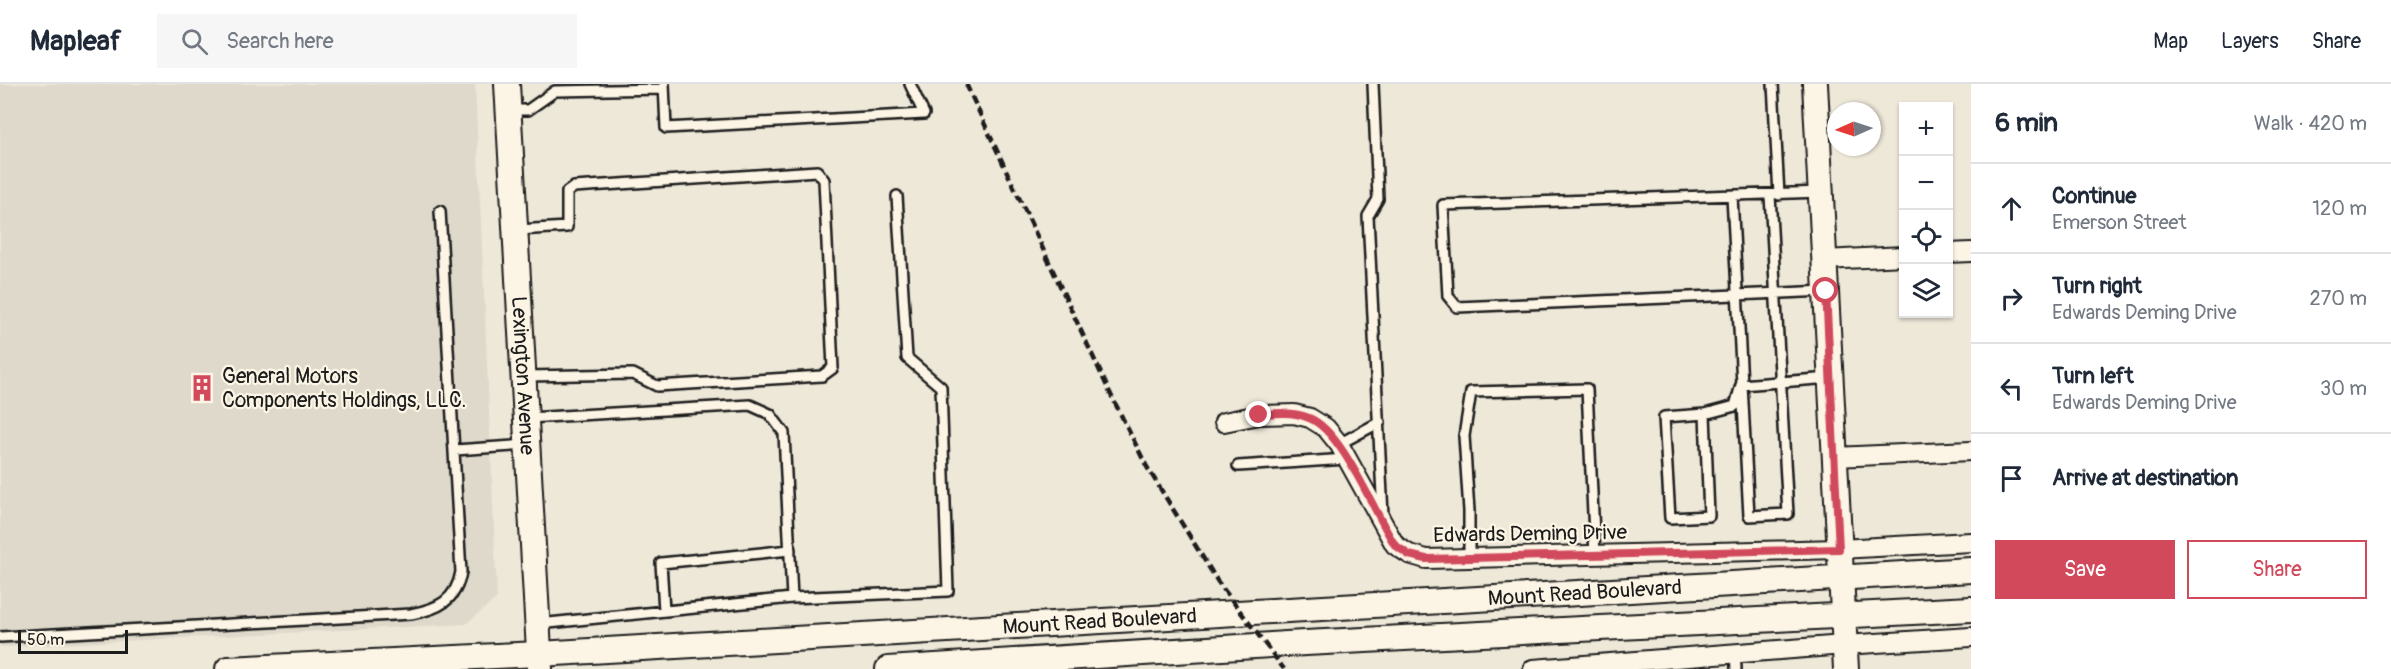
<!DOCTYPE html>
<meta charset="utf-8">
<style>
body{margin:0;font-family:Pangolin,sans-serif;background:#f6f6f7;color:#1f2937}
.controls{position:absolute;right:18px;top:18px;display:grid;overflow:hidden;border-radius:0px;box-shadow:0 2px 4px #0004}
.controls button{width:54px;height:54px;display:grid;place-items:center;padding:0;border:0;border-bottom:2px solid #e0e1e3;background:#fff;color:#1f2937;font:30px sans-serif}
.compass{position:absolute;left:1827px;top:18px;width:54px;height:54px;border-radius:50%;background:#fff;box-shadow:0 2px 4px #0004;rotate:267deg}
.scale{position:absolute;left:18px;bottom:15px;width:110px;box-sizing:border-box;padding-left:6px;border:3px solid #1c1c1c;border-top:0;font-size:16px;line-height:21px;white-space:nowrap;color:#1c1c1c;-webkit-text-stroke:4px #fcf5e5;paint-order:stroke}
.stop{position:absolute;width:18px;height:18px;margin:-14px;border:4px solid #d1495b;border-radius:50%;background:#fff}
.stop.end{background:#d1495b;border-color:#fff;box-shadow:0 2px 6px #0008}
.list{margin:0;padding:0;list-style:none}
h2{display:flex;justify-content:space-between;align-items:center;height:78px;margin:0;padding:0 24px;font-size:26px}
h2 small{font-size:20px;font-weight:400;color:#747a83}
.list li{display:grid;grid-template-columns:39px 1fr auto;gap:18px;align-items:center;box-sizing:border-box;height:90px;padding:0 24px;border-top:2px solid #e0e1e3}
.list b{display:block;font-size:22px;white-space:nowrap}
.list p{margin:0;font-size:20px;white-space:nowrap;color:#747a83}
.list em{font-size:20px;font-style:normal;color:#747a83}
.actions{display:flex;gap:12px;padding:18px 24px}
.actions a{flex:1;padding:14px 0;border:2px solid #d1495b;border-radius:0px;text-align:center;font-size:21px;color:#d1495b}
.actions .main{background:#d1495b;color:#fff}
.icon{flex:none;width:33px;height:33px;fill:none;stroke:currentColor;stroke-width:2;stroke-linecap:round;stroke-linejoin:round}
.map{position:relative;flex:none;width:1971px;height:585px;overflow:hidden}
header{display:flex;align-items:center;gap:36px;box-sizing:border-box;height:84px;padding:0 30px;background:#fff;border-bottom:2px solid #e0e1e3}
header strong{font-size:28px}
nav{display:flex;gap:33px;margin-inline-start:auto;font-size:21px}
.search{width:420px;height:54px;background:#f6f6f7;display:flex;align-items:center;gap:15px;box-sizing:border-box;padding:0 21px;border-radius:0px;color:#747a83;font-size:22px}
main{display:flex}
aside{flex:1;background:#fff}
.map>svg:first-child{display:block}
</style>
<header>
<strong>Mapleaf</strong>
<div class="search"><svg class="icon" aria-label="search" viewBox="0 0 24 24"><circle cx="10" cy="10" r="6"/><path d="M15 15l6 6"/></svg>Search here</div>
<nav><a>Map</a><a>Layers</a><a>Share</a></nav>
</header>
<main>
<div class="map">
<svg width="1971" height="585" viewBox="0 0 1971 585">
<rect width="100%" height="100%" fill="#eee8d9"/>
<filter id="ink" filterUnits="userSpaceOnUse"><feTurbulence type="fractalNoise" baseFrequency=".0167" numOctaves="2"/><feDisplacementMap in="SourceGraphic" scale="12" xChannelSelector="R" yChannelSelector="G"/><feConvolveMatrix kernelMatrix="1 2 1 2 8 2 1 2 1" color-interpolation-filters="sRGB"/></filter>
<g filter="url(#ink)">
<path fill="#ded9cb" d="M0 0H475L497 514 466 540 0 563Z"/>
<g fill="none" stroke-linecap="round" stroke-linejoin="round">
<defs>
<path id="lane" d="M664 0 666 44 924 30 910 0
M1373 0 1378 115 1368 132 1383 431
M1773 0 1779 111
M511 26H528L555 7 664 5
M1821 108 1443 121 1448 212 1457 223 1826 207
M1732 112 1749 432 1788 430 1770 111
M518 146 567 143V108L574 103 817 87 824 96 833 284 822 292 657 302 633 290 526 292
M1705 330 1709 432 1670 434 1664 333 1705 330 1735 322 1741 301 1830 294
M528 334 750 321 770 330 784 349 792 514 539 540
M1339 360 1380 338
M455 366 527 361
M1238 382 1347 375
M1469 474V427L1464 352 1471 308 1587 305 1595 471
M792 514 948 507 941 303 907 274 897 112
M664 526 661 479 790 466
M0 553 411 530C438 525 456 517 461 488L440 127
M1735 569 1736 585"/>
<path id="street" d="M1948 169 1971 168
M1824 176 1904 172
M1224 338 1259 331 1294 330 1310 334 1326 344 1339 360 1395 461 1409 470 1426 475 1839 465 1971 458
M1834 373 1971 367
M1533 585 1844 561 1971 553"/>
<g id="secondary">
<path id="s1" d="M507 0 540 585"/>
<path d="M1815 0 1846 585"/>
<path id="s2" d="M228 585 539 570 1971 486"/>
<path d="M888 585 1286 560 1971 525"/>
</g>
</defs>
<use href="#lane" stroke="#1c1c1c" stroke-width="14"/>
<use href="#street" stroke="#1c1c1c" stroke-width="22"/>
<use href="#secondary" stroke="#1c1c1c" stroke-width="28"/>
<use href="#lane" stroke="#fcf5e5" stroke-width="9"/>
<use href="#street" stroke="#fcf5e5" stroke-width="18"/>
<use href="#secondary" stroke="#fcf5e5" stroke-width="24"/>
<path stroke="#1c1c1c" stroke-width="4.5" stroke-dasharray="9 4.5" stroke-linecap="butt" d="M966 0 1111 311 1147 383 1218 498 1284 585"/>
</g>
</g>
<g fill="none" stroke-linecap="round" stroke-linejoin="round" filter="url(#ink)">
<path stroke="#d1495b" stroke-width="8" d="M1259 331C1276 329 1293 327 1309 334 1343 347 1374 429 1395 461L1409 471 1426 475 1839 465 1826 207"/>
</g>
<defs>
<symbol id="building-bare" viewBox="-9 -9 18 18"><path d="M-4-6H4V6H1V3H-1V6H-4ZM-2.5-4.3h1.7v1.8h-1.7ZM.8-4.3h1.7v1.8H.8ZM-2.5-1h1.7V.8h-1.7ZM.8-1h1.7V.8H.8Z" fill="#d1495b" stroke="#fcf5e5" stroke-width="2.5" paint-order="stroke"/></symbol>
</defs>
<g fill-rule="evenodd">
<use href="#building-bare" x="183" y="285" width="38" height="38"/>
</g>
<g text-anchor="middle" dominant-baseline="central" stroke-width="4.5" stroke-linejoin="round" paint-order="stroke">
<g font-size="21" fill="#1c1c1c" stroke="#fcf5e5" text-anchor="start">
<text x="222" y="292">General Motors<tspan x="222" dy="24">Components Holdings, LLC.</tspan></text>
</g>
<g font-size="21" fill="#1c1c1c" stroke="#fcf5e5">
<text stroke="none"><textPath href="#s1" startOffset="292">Lexington Avenue</textPath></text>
<text transform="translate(1530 450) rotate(-1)">Edwards Deming Drive</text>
<text stroke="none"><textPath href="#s2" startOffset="1359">Mount Read Boulevard</textPath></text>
<text stroke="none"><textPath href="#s2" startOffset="873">Mount Read Boulevard</textPath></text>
</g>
</g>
</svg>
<div class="controls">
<button>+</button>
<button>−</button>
<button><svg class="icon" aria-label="locate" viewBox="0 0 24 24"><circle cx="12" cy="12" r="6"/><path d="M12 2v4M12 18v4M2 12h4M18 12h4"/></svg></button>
<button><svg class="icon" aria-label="layers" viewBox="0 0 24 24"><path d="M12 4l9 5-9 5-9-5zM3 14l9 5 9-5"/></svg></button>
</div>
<svg class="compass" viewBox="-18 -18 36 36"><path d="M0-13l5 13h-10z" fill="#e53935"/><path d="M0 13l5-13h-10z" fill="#747a83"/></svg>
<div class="scale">50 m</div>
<div class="stop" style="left:1826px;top:207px"></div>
<div class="stop end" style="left:1259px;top:331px"></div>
</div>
<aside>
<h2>6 min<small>Walk · 420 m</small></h2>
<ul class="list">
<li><svg class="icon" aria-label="ahead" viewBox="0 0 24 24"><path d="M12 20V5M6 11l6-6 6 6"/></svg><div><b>Continue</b><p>Emerson Street</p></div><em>120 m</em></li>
<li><svg class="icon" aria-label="right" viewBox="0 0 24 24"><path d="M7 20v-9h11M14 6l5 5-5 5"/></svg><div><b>Turn right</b><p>Edwards Deming Drive</p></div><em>270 m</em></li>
<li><svg class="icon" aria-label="left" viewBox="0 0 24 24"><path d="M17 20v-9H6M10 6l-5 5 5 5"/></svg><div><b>Turn left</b><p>Edwards Deming Drive</p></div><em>30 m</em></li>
<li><svg class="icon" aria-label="arrive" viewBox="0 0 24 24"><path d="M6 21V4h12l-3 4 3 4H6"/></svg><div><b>Arrive at destination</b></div></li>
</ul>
<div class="actions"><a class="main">Save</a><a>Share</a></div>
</aside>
</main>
